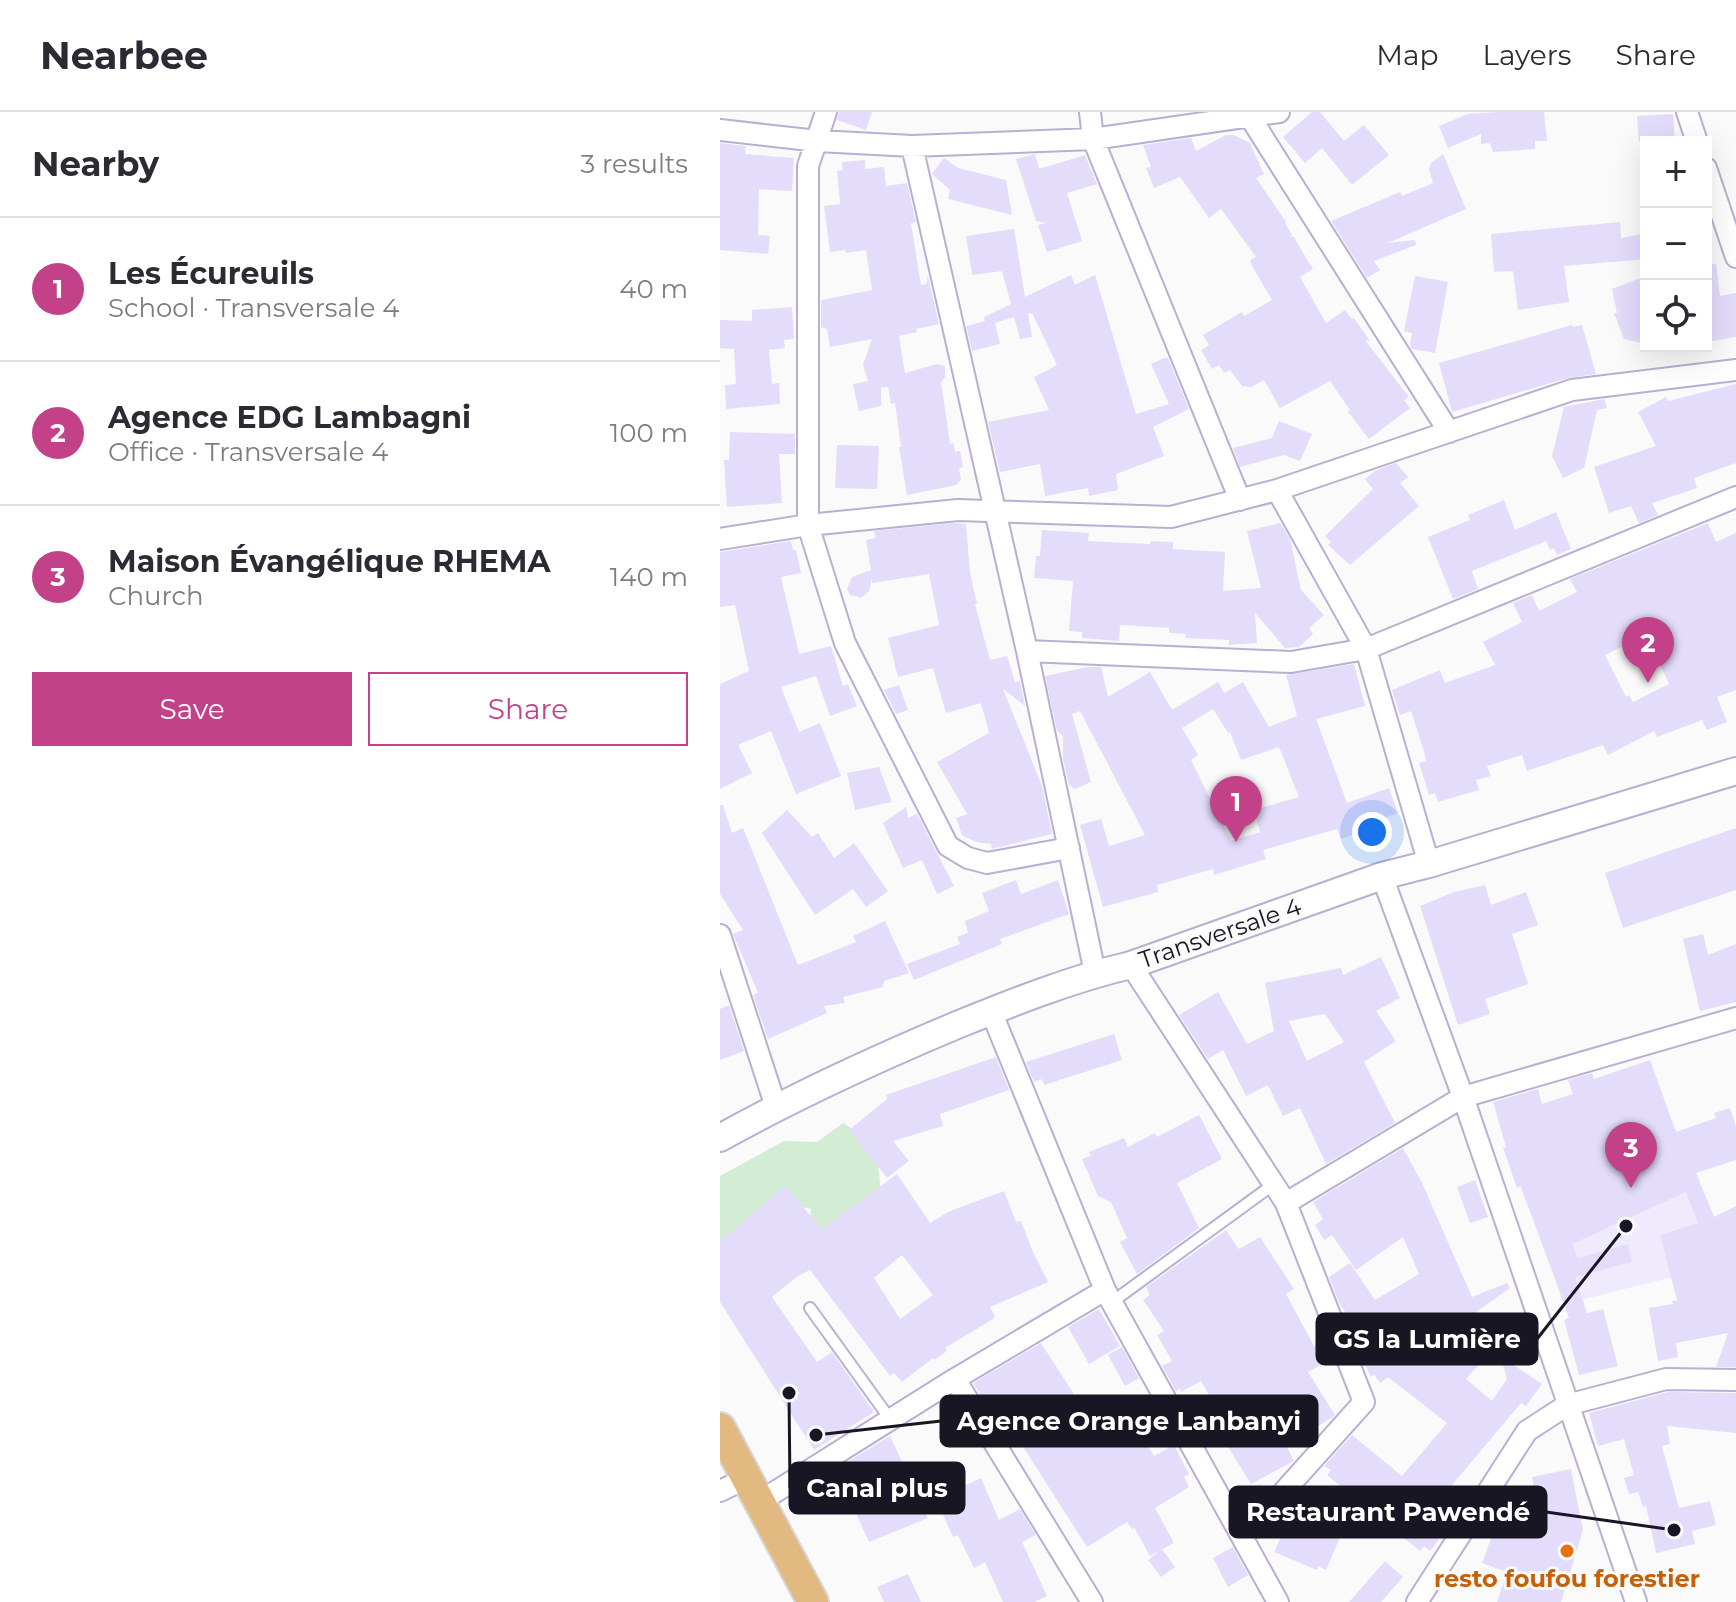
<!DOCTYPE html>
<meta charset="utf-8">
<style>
body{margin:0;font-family:Montserrat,sans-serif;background:#f7f7f7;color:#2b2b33}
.controls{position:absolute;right:24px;top:24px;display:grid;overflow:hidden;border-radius:0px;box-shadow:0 8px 32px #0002}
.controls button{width:72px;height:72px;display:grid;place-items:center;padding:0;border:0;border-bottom:2px solid #e1e1e2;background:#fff;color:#2b2b33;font:40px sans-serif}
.you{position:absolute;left:652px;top:720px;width:28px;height:28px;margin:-20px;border:6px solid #fff;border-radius:50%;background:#1a73e8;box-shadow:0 0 0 12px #1a73e833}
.badge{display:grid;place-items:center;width:52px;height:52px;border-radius:50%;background:#c34188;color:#fff;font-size:26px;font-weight:700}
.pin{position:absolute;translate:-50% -66px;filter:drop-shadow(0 2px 4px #0008)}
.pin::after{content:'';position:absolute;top:42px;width:28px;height:24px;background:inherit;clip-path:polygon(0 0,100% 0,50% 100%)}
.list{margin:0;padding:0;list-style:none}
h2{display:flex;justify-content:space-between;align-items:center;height:104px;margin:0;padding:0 32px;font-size:34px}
h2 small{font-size:26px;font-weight:400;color:#7c7c81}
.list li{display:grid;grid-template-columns:52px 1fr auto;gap:24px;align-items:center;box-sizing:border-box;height:144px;padding:0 32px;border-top:2px solid #e1e1e2}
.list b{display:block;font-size:30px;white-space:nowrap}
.list p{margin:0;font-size:26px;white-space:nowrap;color:#7c7c81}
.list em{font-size:26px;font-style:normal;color:#7c7c81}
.actions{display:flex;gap:16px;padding:24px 32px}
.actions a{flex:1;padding:18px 0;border:2px solid #c34188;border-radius:0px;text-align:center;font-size:28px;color:#c34188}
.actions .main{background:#c34188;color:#fff}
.icon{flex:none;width:44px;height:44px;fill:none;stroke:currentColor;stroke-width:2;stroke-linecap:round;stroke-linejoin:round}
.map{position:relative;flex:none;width:1016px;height:1490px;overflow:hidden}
header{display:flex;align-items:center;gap:48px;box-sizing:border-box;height:112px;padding:0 40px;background:#fff;border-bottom:2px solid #e1e1e2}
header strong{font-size:38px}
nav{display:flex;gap:44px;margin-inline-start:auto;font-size:28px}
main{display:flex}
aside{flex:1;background:#fff}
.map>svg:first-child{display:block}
</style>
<header>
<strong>Nearbee</strong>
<nav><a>Map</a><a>Layers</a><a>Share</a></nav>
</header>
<main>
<aside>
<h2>Nearby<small>3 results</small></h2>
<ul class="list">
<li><span class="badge">1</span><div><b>Les Écureuils</b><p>School · Transversale 4</p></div><em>40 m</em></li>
<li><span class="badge">2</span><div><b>Agence EDG Lambagni</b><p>Office · Transversale 4</p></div><em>100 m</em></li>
<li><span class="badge">3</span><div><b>Maison Évangélique RHEMA</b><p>Church</p></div><em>140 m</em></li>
</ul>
<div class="actions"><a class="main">Save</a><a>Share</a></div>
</aside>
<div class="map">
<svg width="1016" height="1490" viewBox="0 0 1016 1490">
<rect width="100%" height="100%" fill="#fafafa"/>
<path fill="#efebfc" d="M954 1015 978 1065 1012 1150 845 1192 801 1077Z"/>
<path fill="#d3ecd4" d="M123 1011C157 1029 159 1050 161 1084L102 1122 89 1114 91 1097 58 1089 0 1154V1064L64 1029 97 1030Z"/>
<path fill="#e4dcfb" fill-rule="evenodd" d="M119 0H152L146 18 117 8Z
M592 0H600L624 29 644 13 669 43 632 73 602 36 585 51 563 25Z
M779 0H824L827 29H815V37L773 40 770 31 761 32V22L728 36 719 14 748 2Z
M953 2 955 30H919L917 4Z
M506 23H514L530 31 544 62 536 66 566 110 565 111 572 123 568 126 573 124 593 157 580 165 606 211 625 198 632 207 634 206 650 229 645 228 689 285 684 288 690 296 649 327 628 300 630 298 610 269 560 296 544 268 531 275 522 274 510 258 504 261 499 253 492 257 481 238 489 233 483 223 522 200 524 204 552 188 532 154 530 148 536 145 501 97 489 106 460 65 434 76 426 56 431 55 423 33 471 26 476 39Z
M0 31 26 34 25 42 74 46 72 79 39 77 38 123 50 124 48 142 0 138Z
M315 42 319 57 365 43 377 72 347 81 362 129 327 140 318 113 326 111 316 109 296 47Z
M723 42 746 97 668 131 695 128 696 133 654 149 660 158 647 166 611 109 680 80 682 84 713 71 709 57 711 51Z
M224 46 238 56 286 68 292 103 228 87 230 78 212 62Z
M145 48V57L164 55 166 74 187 71 196 110 191 111 201 173 206 172 208 164 219 212 196 217 197 220 179 224 185 261 217 252 225 254V265L221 270 230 332 234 331 235 340 240 339 243 355 239 356 241 368 236 373 187 383 179 335H181L175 291 171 292 168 275H161V294L139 299 133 272 148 269 143 253 152 227 110 235 107 217 101 215V188L152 178 146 138 126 141 125 138 110 140 104 94 120 92 117 59 123 58 122 50Z
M900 110 901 126 926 121V147L844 154 849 190 798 198 793 159 774 160 771 122Z
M294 117 305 185 351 163 355 173 375 163 416 302 449 292 431 252 444 246H448L469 297 433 315 444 344 396 362 398 378 369 384 368 376 325 384 320 352 280 360 268 310 329 298 314 265 337 253 312 201 308 202 312 225 300 227 294 205 275 211 280 232 252 239 246 214 265 209 264 205 291 192 282 159 252 163 246 124Z
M986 152H996L1000 184 1016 181V225L986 230Z
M695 164 728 170 715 241 692 237 690 233 692 221 684 219Z
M926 164V232L904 227 894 201H897L892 177Z
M72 195 74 227 64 228 65 236 49 238 52 272 59 271 60 292 6 297 5 273 16 272 14 237 0 236V208L32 209V198Z
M852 213 853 215 862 213 876 262 848 266 732 300 719 251Z
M1016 272V351L974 366 977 376 932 391 938 403 919 411 911 394 889 401 874 355 936 334 918 300 946 285 948 289Z
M884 287 887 296 877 298 864 356 843 366 832 344 844 295Z
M559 309 592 322 580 349 564 343 520 355 513 336 552 326Z
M10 320 75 322V342H59L62 391 7 395 4 348H9Z
M117 333 159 334 157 377 115 376Z
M676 351 688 365 680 371 699 394 630 453 608 433 611 430 605 424 653 377 645 367 656 358Z
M784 388 795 418 836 400 851 437 837 443 834 436 830 438 826 429 752 459 758 477 733 487 708 425 750 408 748 403Z
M234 411 246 412 250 461 257 492H255L270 548 287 544 295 570 300 569 305 594 283 577 322 674 332 722 272 737 271 732 256 730 242 723 236 706 247 702 217 650 269 621 261 591 226 601 213 556 178 565 168 526 219 513 209 462 152 471V466L149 479 141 486 130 483 127 477 132 465 151 458 146 428 156 426 154 419Z
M560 411 570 427 581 478 604 503 589 516 593 522 579 535 565 536 535 501 537 531 509 533V528L465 526 466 522 449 521V516L400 513 399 529 362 526V520L349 519 353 469 314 466 316 444H320L322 418 369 421 368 429 430 432 431 429 453 430V437L505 440 503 479 541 476 527 419Z
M988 411 996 430 1016 421V578L997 585 1007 610 987 618 982 608 937 625 934 619 888 643 883 633 807 659 802 643 767 654 771 664 756 668 759 678 718 690 715 681 709 683 699 651 706 649 705 643 691 599 680 603 672 578 720 558 725 571 775 553 763 530 802 510 793 491 812 483 819 499 857 480 850 467ZM928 527 949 572 913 590 909 583 906 585 885 543 915 528 917 533Z
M71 429 73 438H76L81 461 61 465 79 542 111 534 123 574 128 572 137 594 110 604 96 564 61 575 79 620 100 611 121 664 76 682 51 619 18 633 32 661 0 677V572L29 559 15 493 0 495V440Z
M634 552 645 594 596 607 627 691 669 676 678 701 666 705 668 710 621 727 617 717 543 738 546 747 494 763 493 757 437 773 438 780 383 795 360 713 381 707 389 734 425 723 360 599 352 602 371 670 355 677 349 673 343 647V624L337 619 325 564 368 555H381L388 585 430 560 452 598 498 570 504 581 523 570 549 615 577 604 566 563ZM493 597 508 621 510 620 521 648 559 635 579 685 534 698 540 720 511 729 471 648 478 643 462 616Z
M179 573 188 598 176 602 164 578Z
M159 655 172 690 135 698 127 661Z
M0 693H3L12 721 23 716 78 853 136 830 133 824 165 809 189 861 164 869 163 875 123 885 125 891 104 894 107 901 48 927 33 883 38 881 13 822 23 818 0 782Z
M186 695 188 706 197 702 234 774 217 782 202 748 183 756 163 711Z
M67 698 92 725 98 721 114 746 134 731 168 779 146 795 133 777 95 803 42 721Z
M1016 716V778L903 816 885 761Z
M296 768 301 782 338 768 349 802 280 827 282 832 194 868 187 852 240 832 237 825 248 821 245 809 269 799 262 781Z
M765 773 771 793 806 780 818 813 792 822 808 872 765 887 770 902 738 913 700 794 734 780Z
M983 822 988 843 1016 832V890L980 899 963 827Z
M661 845 680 886 656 899 676 929 644 950 675 1011 606 1052 580 996 563 1004 548 973 526 984 503 938 488 947 459 903 498 880 527 932 554 919 545 871 621 856 623 863ZM605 902 624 930 587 949 569 909Z
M9 893 24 939 0 948V897Z
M394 922 402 948 324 973 322 967 314 970 306 950Z
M276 945 289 978 220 1002 223 1014 173 1029 189 1049 167 1066 129 1018 167 987 166 983Z
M930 948 956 1020 996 1006 994 1001 1010 996 1016 1015V1048L976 1061 994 1105 1016 1094V1255H996L1008 1221 956 1231 958 1245 938 1249 929 1196 953 1192 952 1189 957 1188 940 1123 978 1111 966 1080 852 1132 858 1146 908 1132 912 1150 855 1165 867 1201 883 1197 898 1254 859 1263 844 1208 849 1206 801 1074 797 1076 783 1036 786 1035 773 990 818 977 822 992 853 982 848 968 872 961 874 967Z
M479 1003 502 1047 457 1071 479 1116 417 1162 400 1130 407 1126 391 1090 378 1084 362 1047 371 1044 369 1040 404 1026 408 1035 435 1021 437 1025Z
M683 1036 702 1071 752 1185 787 1171 790 1176 756 1200 790 1230 808 1224 815 1244 792 1252 822 1272 806 1294 801 1291 716 1392 735 1407 710 1439 704 1434 700 1439 607 1363 611 1358 604 1354 632 1323 682 1364 727 1311 668 1265 660 1271 654 1262 651 1265 635 1231 642 1225 619 1191 609 1165 630 1151 655 1188 699 1162 683 1125 636 1158 612 1123 604 1128 595 1113 603 1107 593 1090ZM777 1232 787 1267 772 1289 746 1267Z
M177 1062 210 1111 230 1099 284 1079 296 1110 301 1109 312 1138 328 1170 270 1195 275 1204 273 1207 225 1236 227 1239 214 1248 213 1246 182 1270 174 1261 170 1264 90 1158 78 1164 52 1185 97 1250 112 1240 154 1300 94 1338 0 1190V1129L65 1074 102 1117ZM182 1143 213 1183 180 1207 154 1166Z
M755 1068 768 1105 750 1111 737 1075Z
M506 1118 519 1137 540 1125 574 1177 566 1182 594 1234 605 1227 613 1246 588 1260 615 1303 567 1335 574 1349 531 1372 505 1330 507 1329 497 1310 503 1307 481 1269 461 1280 460 1277 456 1279 442 1254 452 1249 437 1223 444 1219 423 1188 430 1183 426 1175Z
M379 1197 400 1234 369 1252 348 1215Z
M321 1231 384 1329 413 1311 434 1344 454 1333 469 1362 464 1365 469 1375 435 1396 454 1431 430 1444 414 1415 412 1417 407 1410 367 1435 273 1288 266 1292 253 1271Z
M402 1235 419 1266 405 1274 388 1243Z
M948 1280 1016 1281V1321L947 1314 950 1332 942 1334 959 1396 990 1389 996 1413 972 1419 975 1432 936 1441 926 1394 923 1395 918 1380 909 1382 904 1366 914 1363 904 1327 878 1334 869 1301Z
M170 1324 208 1406 149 1430 116 1357Z
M851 1357 863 1418 841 1490H777L787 1460 762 1451 779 1405 823 1422 812 1365Z
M261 1366 279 1408 300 1397 316 1423 302 1430 327 1484 314 1490H283L265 1450 254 1456 238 1423 233 1425 216 1387Z
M583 1378 600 1385 597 1389 625 1414 606 1458 598 1454 597 1458 554 1440Z
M513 1435 528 1463 508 1475 493 1446Z
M442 1437 455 1455 441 1465 428 1448Z
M665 1449 683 1465 661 1490H629Z
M188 1462 201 1490H164L157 1475Z"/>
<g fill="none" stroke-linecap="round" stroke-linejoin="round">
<defs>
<path id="lane" d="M392 1190 554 1072
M90 1196 170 1307"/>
<path id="street" d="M106 0 88 54V413L125 531 228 734 248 746 267 751 349 736
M370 0 373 27 520 388
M967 0 977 30
M530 5 729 320
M0 18 98 29 192 34 373 27 559 0
M192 34 307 539 375 861
M986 56 1016 145
M557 378 646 537 709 752
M0 427 88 413 238 398 451 405 557 378 852 278 1016 258
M307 539 571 550 646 537 1016 385
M662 764 743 985 916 1490
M0 823 56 995
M411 853 566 1091 644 1290 523 1425
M271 899 385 1178 558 1490
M566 1091 743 985 1016 906
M235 1267 372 1490
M0 1379 27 1366
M39 1390 235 1267 385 1178
M697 1490 807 1319 847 1293 946 1267 1016 1268"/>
<path id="secondary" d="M0 1026C77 983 156 947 237 913 294 890 351 867 411 853L662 764 709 752 1016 659"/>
<path id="primary" d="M0 1316 93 1490"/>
</defs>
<use href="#lane" stroke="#b8afd2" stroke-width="14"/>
<use href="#street" stroke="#b8afd2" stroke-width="24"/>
<use href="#secondary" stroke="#b8afd2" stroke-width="30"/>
<use href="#primary" stroke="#d6d5d7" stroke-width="34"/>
<use href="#lane" stroke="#fff" stroke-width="10"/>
<use href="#street" stroke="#fff" stroke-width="20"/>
<use href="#secondary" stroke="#fff" stroke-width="26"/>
<use href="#primary" stroke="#e2b980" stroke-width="30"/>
</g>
<circle fill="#e8710a" stroke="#fafafa" stroke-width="3" cx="847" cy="1439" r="8"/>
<g text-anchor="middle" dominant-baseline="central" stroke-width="6" stroke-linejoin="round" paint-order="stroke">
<g font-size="24" fill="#191623" stroke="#fafafa">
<text transform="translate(500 821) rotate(-19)">Transversale 4</text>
</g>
<g font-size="24" font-weight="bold" fill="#c56008" stroke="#fafafa">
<text x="847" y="1466">resto foufou forestier</text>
</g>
</g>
<path fill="none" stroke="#191623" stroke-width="3" d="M906 1114L817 1227M96 1323L221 1309M69 1281L70 1376M954 1418L826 1400"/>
<g fill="#191623" stroke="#fafafa" stroke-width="3">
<circle cx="906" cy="1114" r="8"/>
<circle cx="96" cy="1323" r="8"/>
<circle cx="69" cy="1281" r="8"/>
<circle cx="954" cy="1418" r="8"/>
</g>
<g fill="#191623" stroke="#191623" stroke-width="3">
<rect x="597" y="1202" width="220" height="50" rx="8"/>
<rect x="221" y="1284" width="376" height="50" rx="8"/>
<rect x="70" y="1351" width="174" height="50" rx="8"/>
<rect x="510" y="1375" width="316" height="50" rx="8"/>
</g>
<g font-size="26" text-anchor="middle" font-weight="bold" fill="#fff">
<text x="707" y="1236">GS la Lumière</text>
<text x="409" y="1318">Agence Orange Lanbanyi</text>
<text x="157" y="1385">Canal plus</text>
<text x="668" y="1409">Restaurant Pawendé</text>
</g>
</svg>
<div class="controls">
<button>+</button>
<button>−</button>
<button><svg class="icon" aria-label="locate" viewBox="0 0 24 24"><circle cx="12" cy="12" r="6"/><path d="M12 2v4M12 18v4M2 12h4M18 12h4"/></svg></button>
</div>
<div class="you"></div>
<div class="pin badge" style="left:516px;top:730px">1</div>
<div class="pin badge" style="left:928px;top:571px">2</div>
<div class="pin badge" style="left:911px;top:1076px">3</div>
</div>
</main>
